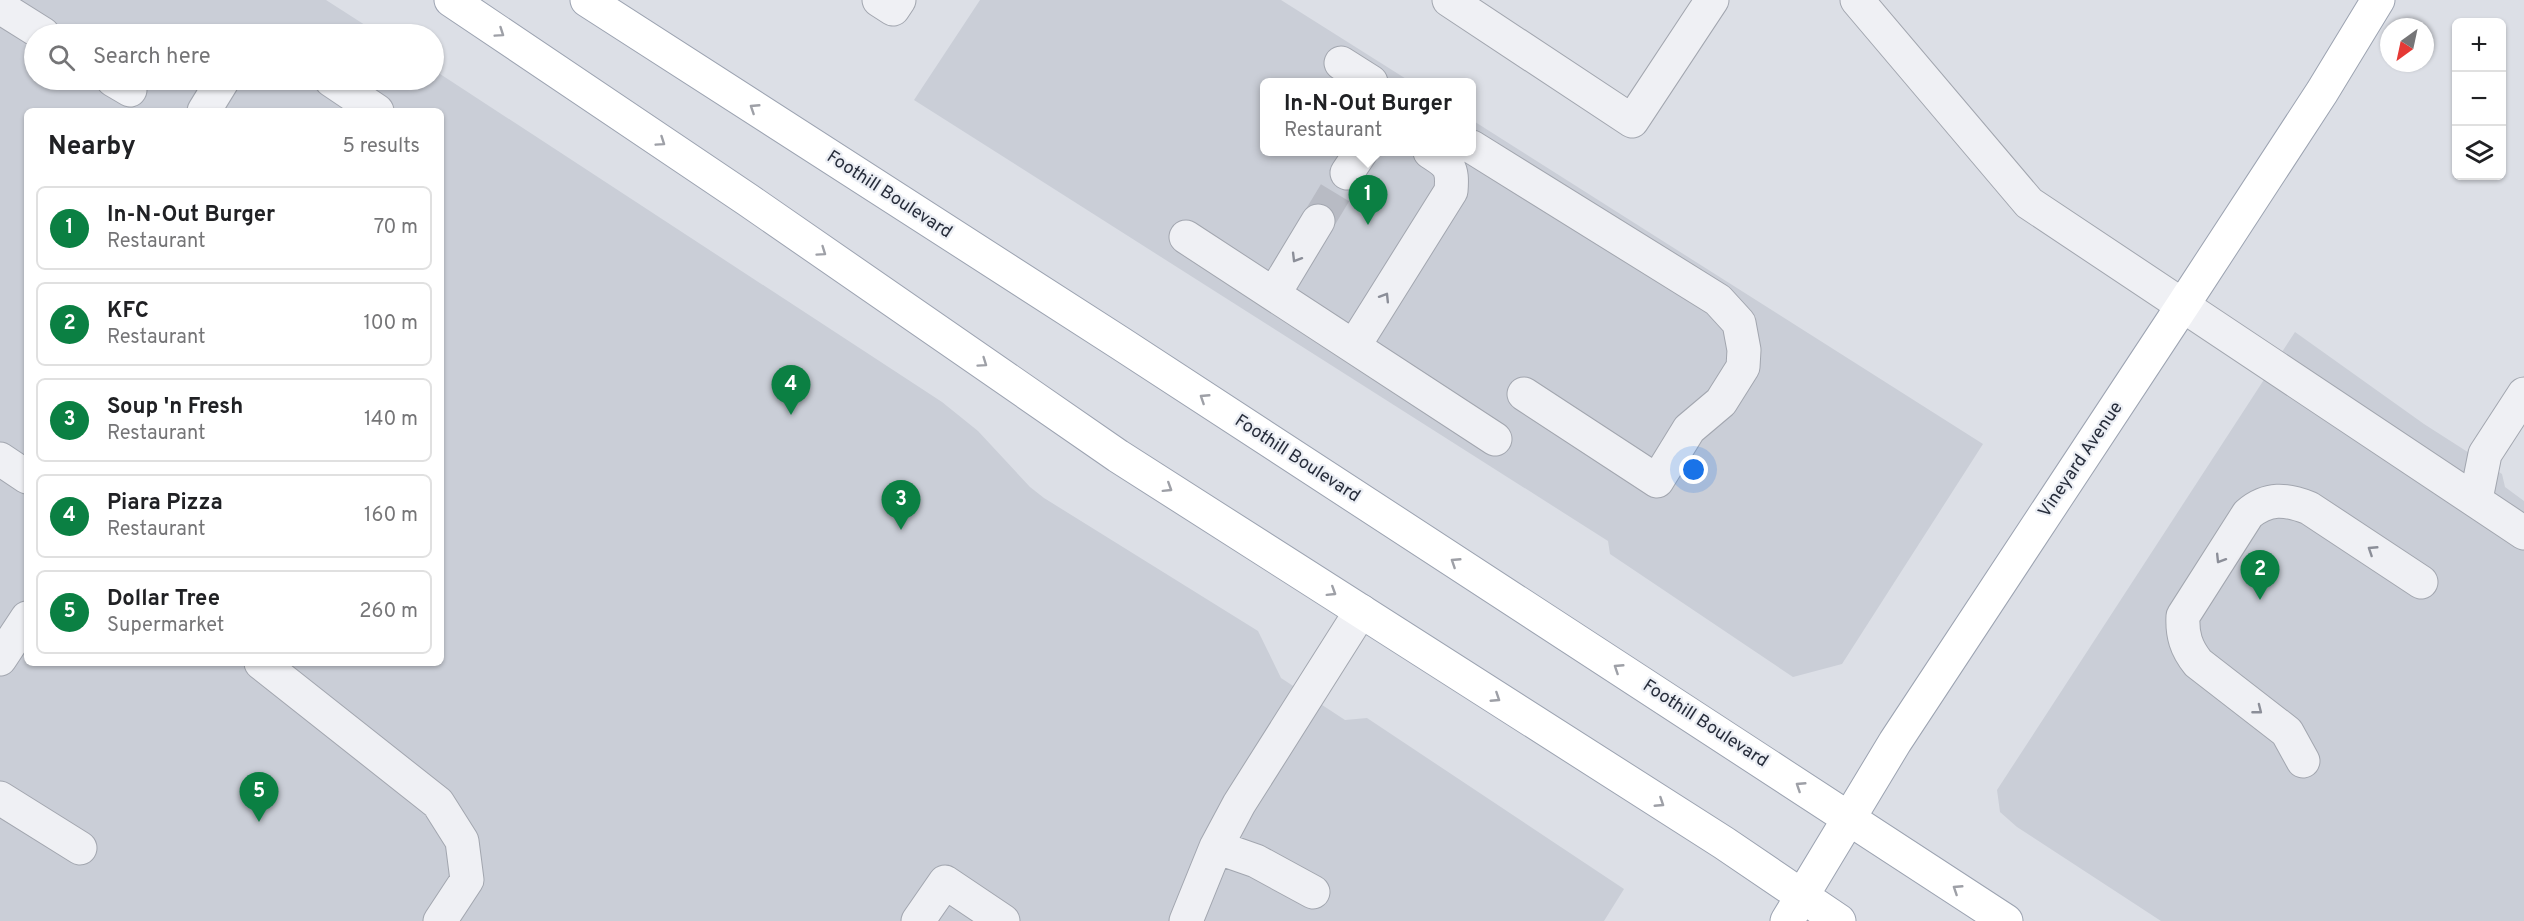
<!DOCTYPE html>
<meta charset="utf-8">
<style>
body{margin:0;font-family:Overpass,sans-serif;background:#f2f2f2;color:#202124}
.controls{position:absolute;right:18px;top:18px;display:grid;overflow:hidden;border-radius:9px;box-shadow:0 2px 4px #0004}
.controls button{width:54px;height:54px;display:grid;place-items:center;padding:0;border:0;border-bottom:2px solid #e0e0e0;background:#fff;color:#202124;font:30px sans-serif}
.compass{position:absolute;left:2380px;top:18px;width:54px;height:54px;border-radius:50%;background:#fff;box-shadow:0 2px 4px #0004;rotate:213deg}
.you{position:absolute;left:1694px;top:470px;width:21px;height:21px;margin:-15px;border:4px solid #fff;border-radius:50%;background:#1a73e8;box-shadow:0 0 0 9px #1a73e833}
.badge{display:grid;place-items:center;width:39px;height:39px;border-radius:50%;background:#0b8043;color:#fff;font-size:20px;font-weight:700}
.pin{position:absolute;translate:-50% -50px;filter:drop-shadow(0 2px 3px #0008)}
.pin::after{content:'';position:absolute;top:32px;width:21px;height:18px;background:inherit;clip-path:polygon(0 0,100% 0,50% 100%)}
.popup{position:absolute;left:1260px;top:78px;width:216px;height:78px;box-sizing:border-box;display:grid;place-content:center;border-radius:9px;background:#fff;filter:drop-shadow(0 2px 4px #0005);font-size:20px;white-space:nowrap;color:#757577}
.popup b{font-size:22px;color:#202124}
.popup::after{content:'';position:absolute;left:50%;top:100%;margin-left:-12px;border:12px solid transparent;border-top-color:#fff}
.list{margin:0;padding:0;list-style:none}
h2{display:flex;justify-content:space-between;align-items:center;height:78px;margin:0;padding:0 24px;font-size:26px}
h2 small{font-size:20px;font-weight:400;color:#757577}
.list li{display:grid;grid-template-columns:39px 1fr auto;gap:18px;align-items:center;box-sizing:border-box;height:84px;margin:0 12px 12px;padding:0 12px;border:2px solid #e0e0e0;border-radius:9px}
.list b{display:block;font-size:22px;white-space:nowrap}
.list p{margin:0;font-size:20px;white-space:nowrap;color:#757577}
.list em{font-size:20px;font-style:normal;color:#757577}
.icon{flex:none;width:33px;height:33px;fill:none;stroke:currentColor;stroke-width:2;stroke-linecap:round;stroke-linejoin:round}
.map{position:relative;flex:none;width:2524px;height:921px;overflow:hidden}
.search{position:absolute;background:#fff;box-shadow:0 2px 4px #0004;left:24px;top:24px;width:420px;height:66px;display:flex;align-items:center;gap:15px;box-sizing:border-box;padding:0 21px;border-radius:33px;color:#757577;font-size:22px}
.panel{position:absolute;background:#fff;box-shadow:0 2px 4px #0004;left:24px;top:108px;width:420px;height:558px;border-radius:9px}
.map>svg:first-child{display:block}
</style>
<div class="map">
<svg width="2524" height="921" viewBox="0 0 2524 921">
<rect width="100%" height="100%" fill="#dcdfe6"/>
<path fill="#caced7" fill-rule="evenodd" d="M0 0H326L379 34H34V80H434V70L942 402 978 431 1030 487 1044 498 1258 631 1281 678 1345 720 1367 718 1624 889 1604 921H0ZM27 111H441V663H27Z
M980 0H1281L1411 82H1264V152H1472V120L1983 444 1842 664 1793 677 1610 554 1608 541 914 100Z
M2295 332 2424 424 2502 474 2505 487 2524 501V921H2161L2017 827 2000 812 1997 790Z"/>
<g fill="none" stroke-linecap="round" stroke-linejoin="round">
<path stroke="#b8bbc4" stroke-width="33" stroke-dasharray="33 16" stroke-linecap="butt" d="M1318 221 1347 173"/>
<defs>
<path id="minor" d="M879 0 893 9 899 0
M1449 0 1632 121 1712 0
M1857 0 2029 203 2524 533
M0 7 43 34
M1341 63 1371 82
M113 80 130 90
M331 80 377 111
M204 111 223 80
M1472 147 1718 300 1739 323 1744 350 1743 367 1721 402 1689 429 1657 481 1524 394
M1347 173 1361 152
M1186 237 1495 439
M1274 294 1318 221
M1354 346 1451 191C1453 167 1449 164 1430 152
M0 459 27 477
M2476 499 2485 454 2524 394
M0 659 27 618
M261 663 438 803 462 841 467 880 440 921
M2303 761 2287 732 2198 663C2186 648 2182 635 2183 616L2248 514C2268 497 2286 499 2309 508L2421 582
M0 798 80 848
M1216 847 1256 861 1313 892
M918 921 945 882 1003 921
M1186 921 1216 847 1239 804 1361 611"/>
<path id="major" d="M451 0 748 200 1118 456 1724 843 1839 921
M587 0 1120 343 2006 921
M1787 921 1895 742 2183 305 2322 92 2378 0"/>
</defs>
<use href="#minor" stroke="#a2a6af" stroke-width="35"/>
<use href="#major" stroke="#9ca3b1" stroke-width="35"/>
<use href="#minor" stroke="#eff0f4" stroke-width="33"/>
<use href="#major" stroke="#fff" stroke-width="33"/>
</g>
<defs><path id="oneway-chevron" d="M-2-3.5L2.5 0L-2 3.5" fill="none" stroke-width="1.6" stroke-linecap="round" stroke-linejoin="round" transform="scale(1.5)"/></defs>
<g stroke="#9ea0a7">
<use href="#oneway-chevron" transform="translate(500 33) rotate(34)"/>
<use href="#oneway-chevron" transform="translate(754 108) rotate(-147)"/>
<use href="#oneway-chevron" transform="translate(661 142) rotate(34)"/>
<use href="#oneway-chevron" transform="translate(822 252) rotate(35)"/>
<use href="#oneway-chevron" transform="translate(983 363) rotate(35)"/>
<use href="#oneway-chevron" transform="translate(1204 398) rotate(-147)"/>
<use href="#oneway-chevron" transform="translate(1168 488) rotate(32)"/>
<use href="#oneway-chevron" transform="translate(1455 562) rotate(-147)"/>
<use href="#oneway-chevron" transform="translate(1332 592) rotate(32)"/>
<use href="#oneway-chevron" transform="translate(1618 668) rotate(-147)"/>
<use href="#oneway-chevron" transform="translate(1496 698) rotate(33)"/>
<use href="#oneway-chevron" transform="translate(1800 786) rotate(-147)"/>
<use href="#oneway-chevron" transform="translate(1660 803) rotate(33)"/>
<use href="#oneway-chevron" transform="translate(1957 889) rotate(-147)"/>
</g>
<g stroke="#8b8e98">
<use href="#oneway-chevron" transform="translate(1296 258) rotate(121)"/>
<use href="#oneway-chevron" transform="translate(1385 297) rotate(-58)"/>
<use href="#oneway-chevron" transform="translate(2372 550) rotate(-147)"/>
<use href="#oneway-chevron" transform="translate(2220 559) rotate(122)"/>
<use href="#oneway-chevron" transform="translate(2258 710) rotate(38)"/>
</g>
<g text-anchor="middle" dominant-baseline="central" stroke-width="4.5" stroke-linejoin="round" paint-order="stroke">
<g font-size="18" fill="#272d3b" stroke="#ebeef4">
<text transform="translate(889 195) rotate(33)">Foothill Boulevard</text>
<text transform="translate(1297 459) rotate(33)">Foothill Boulevard</text>
<text transform="translate(2081 460) rotate(-56)">Vineyard Avenue</text>
<text transform="translate(1705 724) rotate(33)">Foothill Boulevard</text>
</g>
</g>
</svg>
<div class="controls">
<button>+</button>
<button>−</button>
<button><svg class="icon" aria-label="layers" viewBox="0 0 24 24"><path d="M12 4l9 5-9 5-9-5zM3 14l9 5 9-5"/></svg></button>
</div>
<svg class="compass" viewBox="-18 -18 36 36"><path d="M0-13l5 13h-10z" fill="#e53935"/><path d="M0 13l5-13h-10z" fill="#757577"/></svg>
<div class="you"></div>
<div class="pin badge" style="left:1368px;top:225px">1</div>
<div class="popup"><b>In-N-Out Burger</b>Restaurant</div>
<div class="pin badge" style="left:2260px;top:600px">2</div>
<div class="pin badge" style="left:901px;top:530px">3</div>
<div class="pin badge" style="left:791px;top:415px">4</div>
<div class="pin badge" style="left:259px;top:822px">5</div>
<div class="search"><svg class="icon" aria-label="search" viewBox="0 0 24 24"><circle cx="10" cy="10" r="6"/><path d="M15 15l6 6"/></svg>Search here</div>
<section class="panel">
<h2>Nearby<small>5 results</small></h2>
<ul class="list">
<li><span class="badge">1</span><div><b>In-N-Out Burger</b><p>Restaurant</p></div><em>70 m</em></li>
<li><span class="badge">2</span><div><b>KFC</b><p>Restaurant</p></div><em>100 m</em></li>
<li><span class="badge">3</span><div><b>Soup 'n Fresh</b><p>Restaurant</p></div><em>140 m</em></li>
<li><span class="badge">4</span><div><b>Piara Pizza</b><p>Restaurant</p></div><em>160 m</em></li>
<li><span class="badge">5</span><div><b>Dollar Tree</b><p>Supermarket</p></div><em>260 m</em></li>
</ul>
</section>
</div>
